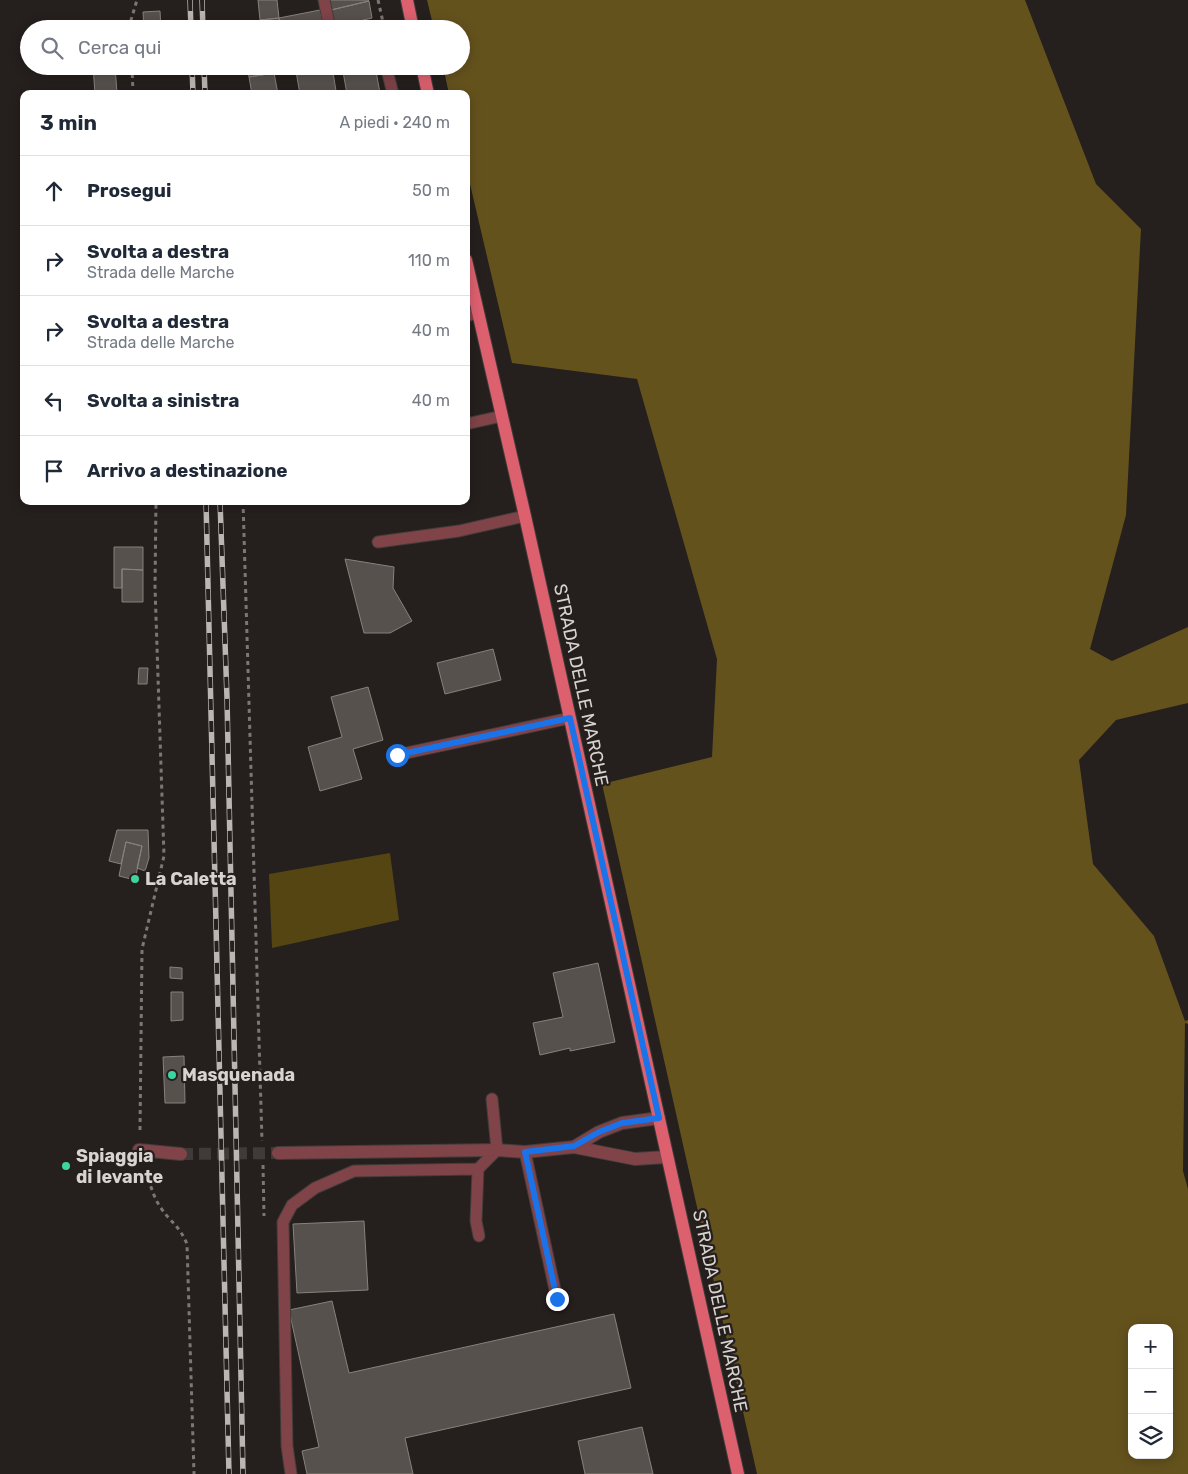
<!DOCTYPE html>
<html lang="it">
<meta charset="utf-8">
<style>
body{margin:0;font-family:Rubik,sans-serif;background:#f6f6f7;color:#1f2937}
.controls{position:absolute;right:15px;bottom:15px;display:grid;overflow:hidden;border-radius:10px;box-shadow:0 2px 12px #0003}
.controls button{width:45px;height:45px;display:grid;place-items:center;padding:0;border:0;border-bottom:1px solid #e0e1e3;background:#fff;color:#1f2937;font:25px sans-serif}
.stop{position:absolute;width:15px;height:15px;margin:-11px;border:4px solid #1a73e8;border-radius:50%;background:#fff}
.stop.end{background:#1a73e8;border-color:#fff;box-shadow:0 1px 5px #0008}
.list{margin:0;padding:0;list-style:none}
h2{display:flex;justify-content:space-between;align-items:center;height:65px;margin:0;padding:0 20px;font-size:21px}
h2 small{font-size:16px;font-weight:400;color:#747a83}
.list li{display:grid;grid-template-columns:32px 1fr auto;gap:15px;align-items:center;box-sizing:border-box;height:70px;padding:0 20px;border-top:1px solid #e0e1e3}
.list b{display:block;font-size:19px;white-space:nowrap}
.list p{margin:0;font-size:16px;white-space:nowrap;color:#747a83}
.list em{font-size:16px;font-style:normal;color:#747a83}
.icon{flex:none;width:28px;height:28px;fill:none;stroke:currentColor;stroke-width:2;stroke-linecap:round;stroke-linejoin:round}
.map{position:relative;flex:none;width:1188px;height:1474px;overflow:hidden}
.search{position:absolute;background:#fff;box-shadow:0 2px 12px #0003;left:20px;top:20px;width:450px;height:55px;display:flex;align-items:center;gap:12px;box-sizing:border-box;padding:0 18px;border-radius:28px;color:#747a83;font-size:19px}
.panel{position:absolute;background:#fff;box-shadow:0 2px 12px #0003;left:20px;top:90px;width:450px;height:415px;border-radius:10px}
.map>svg:first-child{display:block}
</style>
<div class="map">
<svg width="1188" height="1474" viewBox="0 0 1188 1474">
<rect width="100%" height="100%" fill="#251f1d"/>
<path fill="#554512" d="M390 853 399 920 272 948 269 874Z"/>
<path fill="#64521d" fill-rule="evenodd" d="M427 0H1025L1096 184 1141 229 1126 515 1090 649 1112 661 1188 627V703L1116 720 1079 760 1093 864 1154 936 1185 1021 1188 1020V1024L1185 1023 1183 1171 1188 1189V1474H757L602 784 712 757 717 659 637 379 512 363 466 167V94H449L443 66H461V29H434ZM1132 1328H1169V1455H1132Z"/>
<path fill="#56514c" stroke="#88827d" d="M258 0H277L279 18 260 20Z
M328 0H368L369 1 331 10Z
M369 1 372 18 334 27 331 10Z
M320 10 324 29H281L279 18Z
M160 11 161 29H144L143 12Z
M279 18 281 29H261L260 20Z
M93 66H115L117 93 95 94Z
M247 66H273L274 73 249 77Z
M295 66H332L336 91 320 94H300Z
M342 66H375L380 93 347 94Z
M274 73 278 94H252L249 77Z
M114 547H143V570L122 569V588H114Z
M345 559 394 567 393 588 412 621 390 633H364Z
M122 569 143 570V602H122Z
M493 649 501 680 445 694 437 663Z
M139 668H148L147 684H138Z
M368 687 383 740 353 749 362 779 320 791 308 747 342 737 331 697Z
M117 830H148L149 858 145 871 137 868 142 846 126 842 121 864 109 861Z
M126 842 142 846 135 880 119 876Z
M598 963 615 1042 570 1051V1048L540 1055 533 1023 563 1017 553 973Z
M170 967 182 968V979L170 978Z
M171 992H183V1020L171 1021Z
M184 1056 185 1103H165L163 1057Z
M364 1221 368 1290 297 1293 293 1224Z
M332 1301 349 1373 614 1314 631 1388 405 1438 413 1474H307L302 1451 319 1447 289 1310Z
M642 1427 653 1474H585L578 1441Z"/>
<g fill="none" stroke-linecap="round" stroke-linejoin="round">
<path stroke="#403a38" stroke-width="12" stroke-dasharray="12 6" stroke-linecap="butt" d="M181 1154 278 1153"/>
<defs>
<path id="service" d="M324 0 330 29
M386 66 393 94
M466 316 478 313
M466 424 502 416
M378 542 459 531 525 516
M397 755 570 718
M525 1152 557 1299
M479 1236 476 1221 478 1169 497 1150 492 1099
M291 1474 287 1446 283 1222 292 1205 315 1188 354 1171 478 1169"/>
<path id="pedestrian" d="M139 1150 181 1154
M278 1153 497 1150"/>
<path id="minor" d="M574 1147 599 1132 622 1123 659 1118
M497 1150 525 1152 574 1147 635 1159 667 1157"/>
<path id="primary" d="M407 0 413 29
M422 66 428 94
M466 260 525 516 738 1474"/>
</defs>
<use href="#service" stroke="#413c3a" stroke-width="13"/>
<use href="#pedestrian" stroke="#413c3a" stroke-width="14"/>
<use href="#minor" stroke="#413c3a" stroke-width="14"/>
<use href="#primary" stroke="#413c3a" stroke-width="14"/>
<path stroke="#7c7775" stroke-width="3" stroke-dasharray="4 4" stroke-linecap="butt" d="M378 0 383 22 382 29
M131 29V20L137 0
M132 66 133 94
M243 501 262 1141
M140 1130 142 949 164 856 155 587 156 501
M263 1165 264 1216
M146 1171C150 1183 153 1197 161 1208 171 1223 179 1225 187 1244L194 1474"/>
<use href="#service" stroke="#7f4348" stroke-width="11"/>
<use href="#pedestrian" stroke="#7f4348" stroke-width="12"/>
<use href="#minor" stroke="#7f4348" stroke-width="12"/>
<use href="#primary" stroke="#dd606f" stroke-width="12"/>
<defs>
<path id="rail" d="M190 0 191 29
M202 0 203 29
M192 66 193 94
M204 66 205 94
M206 501 229 1474
M220 501 227 698 243 1474"/>
</defs>
<use href="#rail" stroke="#bbb6b4" stroke-width="5.5"/>
<use href="#rail" stroke="#251f1d" stroke-width="4" stroke-dasharray="11" stroke-linecap="butt"/>
</g>
<g fill="none" stroke-linecap="round" stroke-linejoin="round">
<path stroke="#1a73e8" stroke-width="6" d="M397 755 570 718 659 1118 622 1123 599 1132 574 1146 525 1152 557 1299"/>
</g>
<g fill="#3ed4a2" stroke="#251f1d" stroke-width="2">
<circle cx="135" cy="879" r="5"/>
<circle cx="172" cy="1075" r="5"/>
<circle cx="66" cy="1166" r="5"/>
</g>
<g text-anchor="middle" dominant-baseline="central" stroke-width="4.5" stroke-linejoin="round" paint-order="stroke">
<g font-size="18" fill="#d7d3d1" stroke="#251f1d">
<text transform="translate(581 685) rotate(78)">STRADA DELLE MARCHE</text>
<text transform="translate(720 1311) rotate(78)">STRADA DELLE MARCHE</text>
</g>
<g font-size="18" font-weight="bold" fill="#d7d3d1" stroke="#251f1d" text-anchor="start">
<text x="145" y="879">La Caletta</text>
<text x="182" y="1075">Masquenada</text>
<text x="76" y="1156">Spiaggia<tspan x="76" dy="21">di levante</tspan></text>
</g>
</g>
</svg>
<div class="controls">
<button>+</button>
<button>−</button>
<button><svg class="icon" aria-label="layers" viewBox="0 0 24 24"><path d="M12 4l9 5-9 5-9-5zM3 14l9 5 9-5"/></svg></button>
</div>
<div class="stop" style="left:397px;top:755px"></div>
<div class="stop end" style="left:557px;top:1299px"></div>
<div class="search"><svg class="icon" aria-label="search" viewBox="0 0 24 24"><circle cx="10" cy="10" r="6"/><path d="M15 15l6 6"/></svg>Cerca qui</div>
<section class="panel">
<h2>3 min<small>A piedi · 240 m</small></h2>
<ul class="list">
<li><svg class="icon" aria-label="ahead" viewBox="0 0 24 24"><path d="M12 20V5M6 11l6-6 6 6"/></svg><div><b>Prosegui</b></div><em>50 m</em></li>
<li><svg class="icon" aria-label="right" viewBox="0 0 24 24"><path d="M7 20v-9h11M14 6l5 5-5 5"/></svg><div><b>Svolta a destra</b><p>Strada delle Marche</p></div><em>110 m</em></li>
<li><svg class="icon" aria-label="right" viewBox="0 0 24 24"><path d="M7 20v-9h11M14 6l5 5-5 5"/></svg><div><b>Svolta a destra</b><p>Strada delle Marche</p></div><em>40 m</em></li>
<li><svg class="icon" aria-label="left" viewBox="0 0 24 24"><path d="M17 20v-9H6M10 6l-5 5 5 5"/></svg><div><b>Svolta a sinistra</b></div><em>40 m</em></li>
<li><svg class="icon" aria-label="arrive" viewBox="0 0 24 24"><path d="M6 21V4h12l-3 4 3 4H6"/></svg><div><b>Arrivo a destinazione</b></div></li>
</ul>
</section>
</div>
